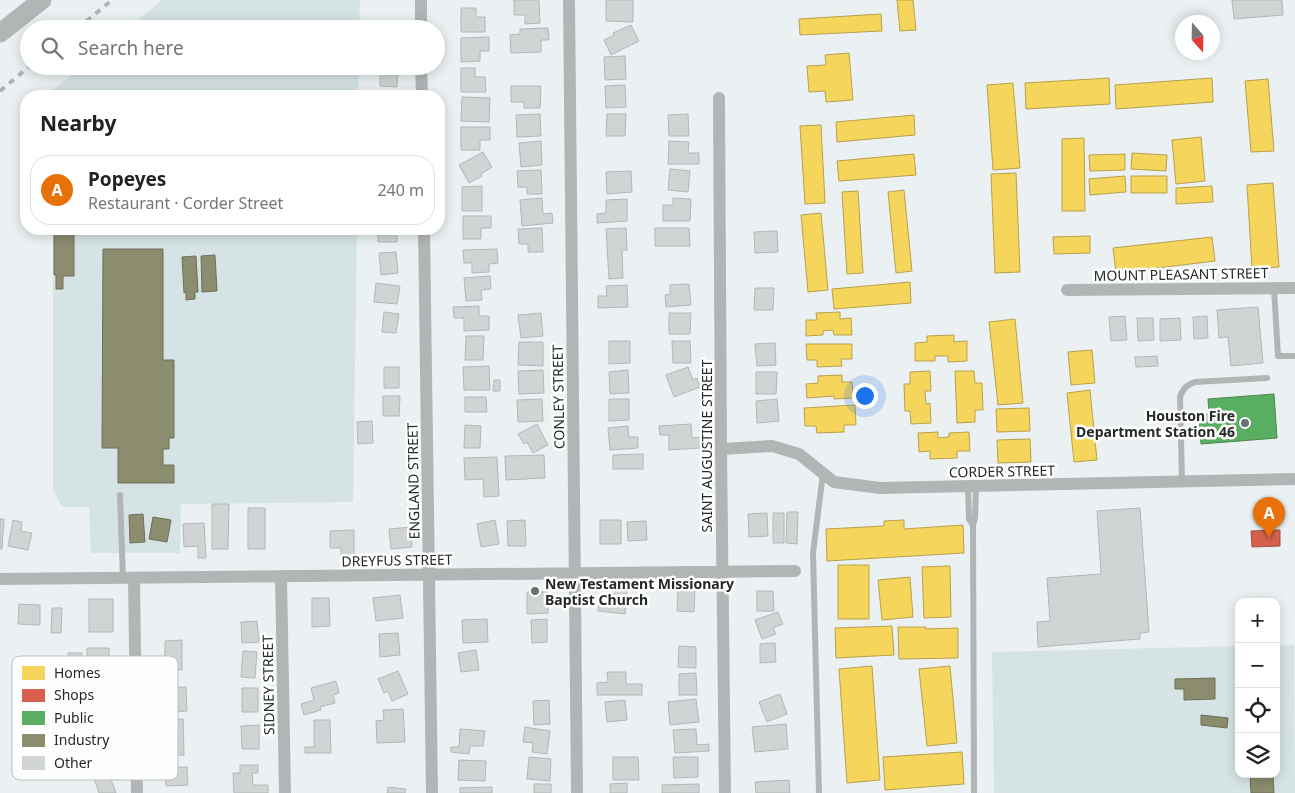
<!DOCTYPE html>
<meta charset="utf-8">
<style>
body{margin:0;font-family:"Noto Sans",sans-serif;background:#f2f2f2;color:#222}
.controls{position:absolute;right:15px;bottom:15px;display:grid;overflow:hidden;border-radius:10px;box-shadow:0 2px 12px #0003}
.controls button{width:45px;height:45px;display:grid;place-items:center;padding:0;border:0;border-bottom:1px solid #e0e0e0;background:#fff;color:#222;font:25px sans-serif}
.compass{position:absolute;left:1175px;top:15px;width:45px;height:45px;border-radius:50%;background:#fff;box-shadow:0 2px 12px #0003;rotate:160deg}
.you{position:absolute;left:864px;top:395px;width:18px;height:18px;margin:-12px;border:4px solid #fff;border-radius:50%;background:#1a73e8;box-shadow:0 0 0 8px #1a73e833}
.badge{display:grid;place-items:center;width:32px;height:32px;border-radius:50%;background:#0b8043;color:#fff;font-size:16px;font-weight:700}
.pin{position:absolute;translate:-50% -41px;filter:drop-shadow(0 1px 2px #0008)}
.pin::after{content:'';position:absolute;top:26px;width:18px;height:15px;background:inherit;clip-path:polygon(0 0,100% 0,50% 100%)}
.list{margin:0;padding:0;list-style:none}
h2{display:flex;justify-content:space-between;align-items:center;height:65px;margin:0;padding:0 20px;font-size:21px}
h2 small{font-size:16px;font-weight:400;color:#767676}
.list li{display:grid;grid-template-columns:32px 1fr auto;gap:15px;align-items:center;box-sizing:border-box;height:70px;margin:0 10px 10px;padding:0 10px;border:1px solid #e0e0e0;border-radius:20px}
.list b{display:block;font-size:19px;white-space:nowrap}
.list p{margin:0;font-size:16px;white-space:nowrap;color:#767676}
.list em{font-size:16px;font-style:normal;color:#767676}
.icon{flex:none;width:28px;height:28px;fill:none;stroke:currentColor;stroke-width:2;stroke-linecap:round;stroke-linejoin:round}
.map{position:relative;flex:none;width:1295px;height:793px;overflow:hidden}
.search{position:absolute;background:#fff;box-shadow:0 2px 12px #0003;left:20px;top:20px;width:425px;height:55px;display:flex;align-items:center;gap:12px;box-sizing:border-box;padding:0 18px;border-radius:28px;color:#767676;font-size:19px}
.panel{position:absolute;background:#fff;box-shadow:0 2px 12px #0003;left:20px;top:90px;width:425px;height:145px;border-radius:20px}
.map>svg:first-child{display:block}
</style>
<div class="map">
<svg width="1295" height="793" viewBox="0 0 1295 793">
<rect width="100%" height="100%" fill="#ebf1f2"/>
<path fill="#d6e3e5" d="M162 0H360L359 29H127Z
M82 66H359L358 96H53V90Z
M53 229H357L353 502 181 504 180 553H91L89 507H62L53 489Z
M1294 645 1295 793H994L992 652 1239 646V774H1276V646Z"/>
<path fill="#f6d55c" stroke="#b7a14d" d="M897 0H913L916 30 900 31Z
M881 14 882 31 800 35 799 19Z
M849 53 853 100 826 102 825 91 809 92 807 66 826 65 825 55Z
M1109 78 1110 104 1026 109 1025 83Z
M1212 78 1213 102 1116 109 1115 85Z
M1268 79 1274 151 1251 152 1245 81Z
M1013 83 1020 168 993 170 987 85Z
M914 115 915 135 837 142 836 122Z
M821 125 825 203 805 204 800 126Z
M1201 137 1205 181 1176 184 1172 140Z
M1084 138 1085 211H1062V139Z
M1132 153 1167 155 1166 171 1131 169Z
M914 154 916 175 839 181 837 161Z
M1125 154V170L1090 171 1089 155Z
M1016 173 1020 272 995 273 991 174Z
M1125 176 1126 192 1090 195 1089 179Z
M1131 176H1167V193H1131Z
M1273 183 1279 267 1252 269 1247 185Z
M1212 186 1213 202 1176 204V188Z
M904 190 912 271 896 273 888 192Z
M858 191 863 273 847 274 842 192Z
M821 213 828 290 808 292 801 215Z
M1090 236V253L1054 254 1053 237Z
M1212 237 1215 261 1116 273 1113 248Z
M910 282 911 303 834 309 832 289Z
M840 312V319L851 318 852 335H834L833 330 823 331V335L806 336V320H817L816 313Z
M1015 319 1023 403 998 405 989 322Z
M954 335V342L967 341V361L948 362V356H935V361H915V343L927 342V336Z
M806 344H852V359H841L842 366 817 367V360H807Z
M1092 350 1095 383 1071 385 1068 352Z
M930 371 931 391H925L926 404 930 403 931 423 911 424 910 411H905L904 384H910V372Z
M955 371H974L975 383H982L983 410H975V422L957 423Z
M842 375V382H852L853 398 834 399V396L807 398 806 384 818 383V376Z
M1090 390 1097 460 1074 462 1067 393Z
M855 405 856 425H844V432L817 433 816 426H805L804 408Z
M1029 408 1030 431 997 432 996 409Z
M938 432V438L949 437V433L969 432 970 451H957V458L930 459V451L919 452 918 433Z
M1030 439 1031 462 998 463 997 440Z
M904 520V529L963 525 964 553 827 561 826 529 884 526V521Z
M838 565H869V619H838Z
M950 566 951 617 924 618 922 567Z
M910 577 913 617 882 620 878 580Z
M892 626 894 655 836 658 835 628Z
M898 627H926V629L958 628V658L899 659Z
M872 666 880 780 847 783 839 669Z
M950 666 957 743 927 746 919 669Z
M962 752 964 784 885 790 883 757Z"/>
<path fill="#d6604d" stroke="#a15042" d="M1280 530V546L1252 547 1251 531Z"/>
<path fill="#5aae61" stroke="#4a8650" d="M1274 394 1277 438 1201 444 1199 414H1209L1208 399Z"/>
<path fill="#8c8c6e" stroke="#6d6e59" d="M54 229H74V276H63V289H56V275H54Z
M103 249H163V360H174V438H169V449H163V465H174V483H118V448H102Z
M215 255 217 291 202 292 201 256Z
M196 256 198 292H195V299L186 300V292L184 293 182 257Z
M143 514 145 542 130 543 129 515Z
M153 517 171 520 167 542 149 539Z
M1215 678V699L1184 700V689H1175V679Z
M1201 715 1228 718 1227 728 1201 725Z
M1250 774H1273L1274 793H1251Z"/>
<path fill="#d0d4d4" stroke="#b2b7b7" d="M514 0H539L540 23 525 24V15H514Z
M606 0H633V22L606 21Z
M1232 0H1282L1283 15 1234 19Z
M461 8H476V17H485V32H461Z
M631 25 639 41 611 55 604 40 614 35 613 33Z
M548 28 549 40H541V52L511 53 510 35 520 34V29Z
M489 37V51H480V61L461 62V38Z
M625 56 626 79 605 80 604 57Z
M380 66H398L397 87 380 86Z
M461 68H475V77H485L486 92H461Z
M625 85 626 107 606 108 605 86Z
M511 86H541L540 108H524V102H511Z
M462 97 490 98 489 122 461 121Z
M540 114 541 136 517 137 516 115Z
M607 114H626L625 136H606Z
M688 114 689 136H669L668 115Z
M461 127H490V140H480V150H461Z
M541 141 542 165 521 167 519 143Z
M669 141 689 142 688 153H699V164H668Z
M483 152 492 167 481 174 482 176 469 183 459 165Z
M670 169 690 171 688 192 668 190Z
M541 170 542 194H527V187H518L517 171Z
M631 171 632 192 607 194 606 172Z
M482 186V211H462V187Z
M542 198 543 214 552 213 553 223 522 226 520 200Z
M673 198 691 199 690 221H663V205H673Z
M627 199V221L597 223V214L606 213V200Z
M463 216H491V228H481V239H463Z
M542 228 543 252H528V244H519L518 229Z
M626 228 627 250H622L623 278 609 279 606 229Z
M655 228H689L690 246H655Z
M378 229H397V242H378Z
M777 231 778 252 755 253 754 232Z
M497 249 498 263 489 264V272L472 273V263H464L463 250Z
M396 252 398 273 381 275 379 253Z
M490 276 491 289 481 290 482 300 466 301 464 278Z
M376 283 400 286 397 304 374 302Z
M689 284 691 305 666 307 665 295 670 294V285Z
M627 285 628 307 598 308V296H607L606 286Z
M755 288H774L773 310H754Z
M479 306V316H489V330L464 331V318H454L453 307Z
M1258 307 1263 363 1231 366 1228 337 1219 338 1217 310Z
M384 312 399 314 396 333 382 332Z
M541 313 543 336 521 338 518 315Z
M669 313H691L690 334H669Z
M1125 316 1127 340 1111 341 1109 317Z
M1207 316 1208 338 1194 339 1193 317Z
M1137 318H1153L1154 340 1138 341Z
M1180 318 1181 340 1160 341V319Z
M466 336H484L483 360H465Z
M609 341H630V363L609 364Z
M672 341H690L691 363H673Z
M519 342H543V366L518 365Z
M775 343 776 365 757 366 755 344Z
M1157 356 1158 366 1136 367 1135 357Z
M489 366 490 390H464L463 367Z
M384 367H399V388H384Z
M688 367 693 380 697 378 700 387 674 397 666 375Z
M543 370 544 393 519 394 518 371Z
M628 370 629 393 610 394 609 372Z
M756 372H777L776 394H756Z
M494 380H500V391H493Z
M383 396H400L399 416H383Z
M465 397H486L487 412H465Z
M542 399 543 421 518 422 517 400Z
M609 399H629V420L609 421Z
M777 399 779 421 757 423 756 401Z
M372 421 373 443 358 444 357 422Z
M537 424 548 445 533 453 527 442 524 444 518 434Z
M691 424 692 438 700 437V448L669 450V435H660L659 426Z
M465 425 481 426 480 448H464Z
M628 426 629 437H638V448L610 450 608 428Z
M643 454V469H613V455Z
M544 455 545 478 506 480 505 456Z
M497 457 499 496 484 497 483 479 465 480 464 458Z
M212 504H229L228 549H212Z
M248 508H265V549H248Z
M1140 508 1149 632 1140 633V639L1038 647 1037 622 1050 621 1047 578 1101 574 1097 511Z
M787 512H798L797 544 786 543Z
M767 513 768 536 749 537 748 514Z
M773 513H784V543H773Z
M0 519H4L2 549H0Z
M13 520 22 522 21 531 32 533 28 550 8 546Z
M495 520 499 544 481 547 477 524Z
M525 520 526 546H508L507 521Z
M600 520H621V544H600Z
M646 521 647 540 628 541 627 522Z
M204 523 206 558H198V546L184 547 183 524Z
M411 527 412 547 391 549 389 529Z
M354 530V557H341V548H330V531Z
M608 589 627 591 625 614 598 611 599 604H607Z
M678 590H695L694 612 677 611Z
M757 591H773L774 611H757Z
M527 592H548V613L527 614Z
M400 595 403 618 376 621 373 598Z
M312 598H329L330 626 312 627Z
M89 599H113V632H89Z
M19 604 40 605V625L18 624Z
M52 608H62L61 633H51Z
M778 612 783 624 773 628 776 634 762 639 755 620Z
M487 619 488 642 463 643 462 620Z
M547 619V642L532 643 531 620Z
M257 621 259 642 242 643 241 622Z
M398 633 400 655 380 657 379 634Z
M182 640V670H157V660H165V641Z
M775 643 776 662 760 663V644Z
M679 646 696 647V668L678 667Z
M87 648H109V665H87Z
M476 650 479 670 461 672 458 653Z
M243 651 257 652 255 678 241 677Z
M68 653H82L81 675H68Z
M398 671 408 694 392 701 388 691 384 693 378 679Z
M607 672H626V684H642V695H597V683L608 682Z
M696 673 697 695H679V674Z
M336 681 339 693 333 695 335 703 320 707 321 710 304 715 301 704 314 700 311 688Z
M186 687 187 711 167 712 166 688Z
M242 688H258V712H242Z
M780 694 787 714 767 722 759 702Z
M696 699 699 722 670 725 668 702Z
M549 700 550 724 534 725 533 701Z
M625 700 627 720 607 722 605 702Z
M403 709 405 742 377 743 376 721 384 720 383 710Z
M183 719 184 755H170L169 720Z
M314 720H330L331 753H305V747H314Z
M786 724 788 749 755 752 752 727Z
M259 725V749H242L241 726Z
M525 727 550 731 547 754 532 752 533 743 523 742Z
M460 729 485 731 483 746H470L469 754 451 752V747H459Z
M696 729 697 745 709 744V751L675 753 673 730Z
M529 757 551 759 550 781 527 779Z
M613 757H638L639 780H613Z
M673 757H698V777L674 778Z
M459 760 486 761 485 781 458 780Z
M104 761 116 793H99L90 767Z
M240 765H258V773H252L253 785H268V793H234L233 773H240Z
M187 767 188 785 166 786 165 768Z
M789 780 790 793H756L755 782Z
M627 783V793H610V784Z
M534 784H551V793H534Z
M699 784V793H662V785Z
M388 787 406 789 405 793H387Z
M492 787V793H460V788Z"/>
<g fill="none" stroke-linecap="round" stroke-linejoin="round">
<path stroke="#b2b5b6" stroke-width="6" d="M1274 288 1278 356H1295
M1182 482 1180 397C1183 388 1187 385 1195 382L1267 378
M968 486 969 519 973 525
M120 495 123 578
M819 793 813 553 823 473
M974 793 973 525 975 518 976 486"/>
<path stroke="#b2b5b6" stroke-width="12" d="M421 0V29
M569 0 577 793
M421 66 422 96
M719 98 721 449 725 793
M424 229 432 793
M1067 290 1295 288
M721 449 772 446 799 454 834 482 880 488 1295 479
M281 576 285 793
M134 578 137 793
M0 579 795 571"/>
<path stroke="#b0b5b6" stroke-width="19" d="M0 33 42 0"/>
<path stroke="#afb3b3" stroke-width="4" stroke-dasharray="6 6" stroke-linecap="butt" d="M77 29 112 0
M0 91 30 66"/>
</g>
<g fill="#6a6f6f" stroke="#fefefe" stroke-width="2">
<circle cx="1245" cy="423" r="5"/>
<circle cx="535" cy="591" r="5"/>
</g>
<g text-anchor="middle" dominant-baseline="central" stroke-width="5" stroke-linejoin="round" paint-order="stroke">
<g font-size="14" fill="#252929" stroke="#fefefe">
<text transform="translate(1181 274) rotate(-1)">MOUNT PLEASANT STREET</text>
<text transform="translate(558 397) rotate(-91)">CONLEY STREET</text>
<text transform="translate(706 446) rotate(-90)">SAINT AUGUSTINE STREET</text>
<text transform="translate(1002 471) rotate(-1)">CORDER STREET</text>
<text transform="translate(413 481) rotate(-91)">ENGLAND STREET</text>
<text transform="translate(397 560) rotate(-1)">DREYFUS STREET</text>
<text transform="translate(268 685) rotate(-91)">SIDNEY STREET</text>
</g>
<g font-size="14" font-weight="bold" fill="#252929" stroke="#fefefe" text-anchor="end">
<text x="1235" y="415">Houston Fire<tspan x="1235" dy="16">Department Station 46</tspan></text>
<text x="545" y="583" text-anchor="start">New Testament Missionary<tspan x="545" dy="16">Baptist Church</tspan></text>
</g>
</g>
<rect x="12" y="656" width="166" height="124" rx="8" fill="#fefefe" stroke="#bdbebe" stroke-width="1"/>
<rect x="22" y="666" width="23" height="14" fill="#f6d55c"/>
<rect x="22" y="689" width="23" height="13" fill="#d6604d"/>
<rect x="22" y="711" width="23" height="14" fill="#5aae61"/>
<rect x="22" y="734" width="23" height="13" fill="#8c8c6e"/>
<rect x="22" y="756" width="23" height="14" fill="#d0d4d4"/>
<g font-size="14" fill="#252929">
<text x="54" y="678">Homes</text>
<text x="54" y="700">Shops</text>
<text x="54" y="723">Public</text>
<text x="54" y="745">Industry</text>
<text x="54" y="768">Other</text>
</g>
</svg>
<div class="controls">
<button>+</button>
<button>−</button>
<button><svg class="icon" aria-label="locate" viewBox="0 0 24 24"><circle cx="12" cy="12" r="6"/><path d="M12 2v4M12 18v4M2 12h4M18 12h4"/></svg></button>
<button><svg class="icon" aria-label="layers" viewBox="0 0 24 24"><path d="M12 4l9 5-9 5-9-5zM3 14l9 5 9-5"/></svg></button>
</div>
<svg class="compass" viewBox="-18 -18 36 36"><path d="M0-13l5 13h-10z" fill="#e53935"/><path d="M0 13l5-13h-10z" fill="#767676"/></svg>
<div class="you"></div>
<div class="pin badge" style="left:1269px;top:538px;background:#e8710a">A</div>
<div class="search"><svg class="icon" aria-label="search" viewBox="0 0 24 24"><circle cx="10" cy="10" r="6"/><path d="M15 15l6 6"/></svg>Search here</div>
<section class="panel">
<h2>Nearby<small></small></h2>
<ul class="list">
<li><span class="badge" style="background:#e8710a">A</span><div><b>Popeyes</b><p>Restaurant · Corder Street</p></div><em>240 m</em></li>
</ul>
</section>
</div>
